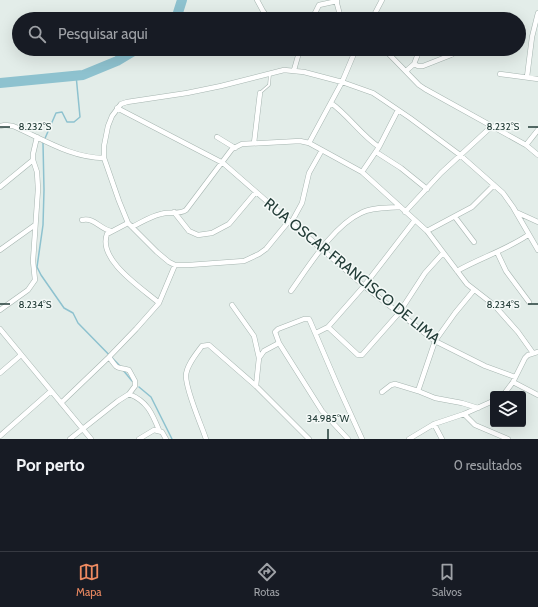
<!DOCTYPE html>
<html lang="pt">
<meta charset="utf-8">
<style>
body{margin:0;font-family:Cabin,sans-serif;background:#242831;color:#f1f3f6}
.controls{position:absolute;right:12px;bottom:12px;display:grid;overflow:hidden;border-radius:4px;box-shadow:0 4px 16px #0002}
.controls button{width:36px;height:36px;display:grid;place-items:center;padding:0;border:0;border-bottom:1px solid #363941;background:#171b24;color:#f1f3f6;font:20px sans-serif}
.list{margin:0;padding:0;list-style:none}
h2{display:flex;justify-content:space-between;align-items:center;height:52px;margin:0;padding:0 16px;font-size:17px}
h2 small{font-size:13px;font-weight:400;color:#9ea1a6}
.icon{flex:none;width:22px;height:22px;fill:none;stroke:currentColor;stroke-width:2;stroke-linecap:round;stroke-linejoin:round}
.map{position:relative;flex:none;width:538px;height:439px;overflow:hidden}
.search{position:absolute;background:#171b24;box-shadow:0 4px 16px #0002;left:12px;right:12px;top:12px;height:44px;display:flex;align-items:center;gap:10px;box-sizing:border-box;padding:0 14px;border-radius:22px;color:#9ea1a6;font-size:15px}
.sheet{height:112px;background:#171b24}
nav{display:flex;justify-content:space-around;align-items:center;box-sizing:border-box;height:56px;border-top:1px solid #363941;background:#171b24;font-size:11px;color:#9ea1a6}
nav a{display:grid;justify-items:center;gap:2px}
nav .on{color:#ed8a61}
.map>svg:first-child{display:block}
</style>
<div class="map">
<svg width="538" height="439" viewBox="0 0 538 439">
<rect width="100%" height="100%" fill="#e3ede9"/>
<g fill="none" stroke-linecap="round" stroke-linejoin="round">
<path stroke="#8ec2cf" stroke-width="1.5" d="M76 75 80 117 74 122H67L62 112 56 113 43 143 44 190 43 225 37 267 41 275 64 308 73 313 78 323 121 367
M123 370 132 381
M139 387 151 397 172 439"/>
<path stroke="#8ec2cf" stroke-width="10" d="M176 19 182 0
M0 83 83 75 117 61 137 49"/>
<defs>
<path id="lane" d="M261 92 269 85 270 74"/>
<path id="street" d="M257 0 263 11 269 19
M336 0 340 15 343 19
M312 19 319 5 337 1
M372 19 382 0
M432 19 435 16 439 15 453 19
M384 49 419 85 425 89 526 145 538 155
M414 64 418 66H423L451 55 461 49
M294 70 300 49
M406 71 414 64 420 49
M500 74 538 79
M527 77 532 37 538 13
M331 103C349 116 361 135 379 147
M117 108 223 163 364 286 435 341 485 366 515 377
M0 126 5 125 13 126C43 139 71 158 104 158
M217 137 235 148
M254 143 260 93
M309 143 342 82 356 49
M526 145 538 130
M376 152 401 168 427 189
M362 172 379 147 398 110
M0 187 33 160
M174 212 189 231 198 235 212 233 229 224 256 192
M405 212 441 173 492 126
M516 212 538 222
M455 217 474 242
M82 220C94 217 100 229 111 231
M289 221 266 249 259 254 244 261 189 265H175L169 262 157 252 128 223 119 201 104 158V146L108 126 112 116 121 104 127 102 187 93 221 86 284 70 304 72 342 82 373 93 382 99 410 118 460 155 503 193 513 207 538 250
M128 223 107 234C97 260 143 289 159 303
M291 223 302 203 309 173 322 150
M132 227C142 222 151 216 161 214 170 211 179 215 186 210L232 149 242 144 300 141 309 143 362 172 427 231 467 284 494 305 518 332 533 353
M427 231 472 207 494 185
M0 250 35 225
M497 252 506 271 529 302
M457 271C480 258 506 250 528 235
M474 290 455 313 435 341 418 391 435 398 462 403 478 408
M291 291C309 266 333 226 361 213 372 207 388 208 400 207
M232 305 254 336 259 358
M0 310 28 290 35 280 33 261 38 189 37 172 33 160V154L37 137
M328 327 358 355H362L399 313 425 273 443 253
M0 329 91 439
M316 333 328 327 364 286 415 220
M109 357C119 371 115 366 129 370L135 381V386L129 394
M0 373 21 355
M513 382 538 395
M256 386 259 358 264 351 279 343
M382 392 391 385 395 384 418 391
M504 394 513 382 525 358 528 355 538 352
M61 403 109 357 136 329 159 303 175 265
M464 414 475 425 508 439
M434 424 442 439
M0 436 51 391
M70 439 118 401 129 394C147 401 152 413 159 430
M139 439 154 430 162 432 166 439
M206 439C201 424 186 391 186 376 186 366 196 354 202 346L209 345 256 386 309 439
M348 439 322 411 279 343 275 332 278 329 304 319H309L310 321 337 384 362 439
M409 439 434 424 464 414 493 401"/>
</defs>
<use href="#lane" stroke="#a6b5b0" stroke-width="3"/>
<use href="#street" stroke="#a6b5b0" stroke-width="5.5"/>
<use href="#lane" stroke="#fff" stroke-width="2"/>
<use href="#street" stroke="#fff" stroke-width="4.5"/>
</g>
<path fill="none" stroke="#233d38" stroke-width="1.5" d="M0 127H10M528 127H538M0 304H10M528 304H538M328 429V439"/>
<g text-anchor="middle" dominant-baseline="central" stroke-width="3" stroke-linejoin="round" paint-order="stroke">
<g font-size="15" fill="#233d38" stroke="#f4f9f7">
<text transform="translate(352 271) rotate(39)">RUA OSCAR FRANCISCO DE LIMA</text>
</g>
</g>
<g font-size="10" text-anchor="middle" fill="#233d38" stroke="#f4f9f7" stroke-width="3" stroke-linejoin="round" paint-order="stroke">
<text x="35" y="130">8.232°S</text>
<text x="503" y="130">8.232°S</text>
<text x="35" y="308">8.234°S</text>
<text x="503" y="308">8.234°S</text>
<text x="328" y="422">34.985°W</text>
</g>
</svg>
<div class="controls">
<button><svg class="icon" aria-label="layers" viewBox="0 0 24 24"><path d="M12 4l9 5-9 5-9-5zM3 14l9 5 9-5"/></svg></button>
</div>
<div class="search"><svg class="icon" aria-label="search" viewBox="0 0 24 24"><circle cx="10" cy="10" r="6"/><path d="M15 15l6 6"/></svg>Pesquisar aqui</div>
</div>
<section class="sheet">
<h2>Por perto<small>0 resultados</small></h2>
<ul class="list">
</ul>
</section>
<nav>
<a class="on"><svg class="icon" aria-label="map" viewBox="0 0 24 24"><path d="M3 6l6-2 6 2 6-2v14l-6 2-6-2-6 2zM9 4v14M15 6v14"/></svg>Mapa</a>
<a><svg class="icon" aria-label="directions" viewBox="0 0 24 24"><path d="M12 3l9 9-9 9-9-9zM9 14v-3h6M13 9l2 2-2 2"/></svg>Rotas</a>
<a><svg class="icon" aria-label="saved" viewBox="0 0 24 24"><path d="M7 4h10v16l-5-4-5 4z"/></svg>Salvos</a>
</nav>
